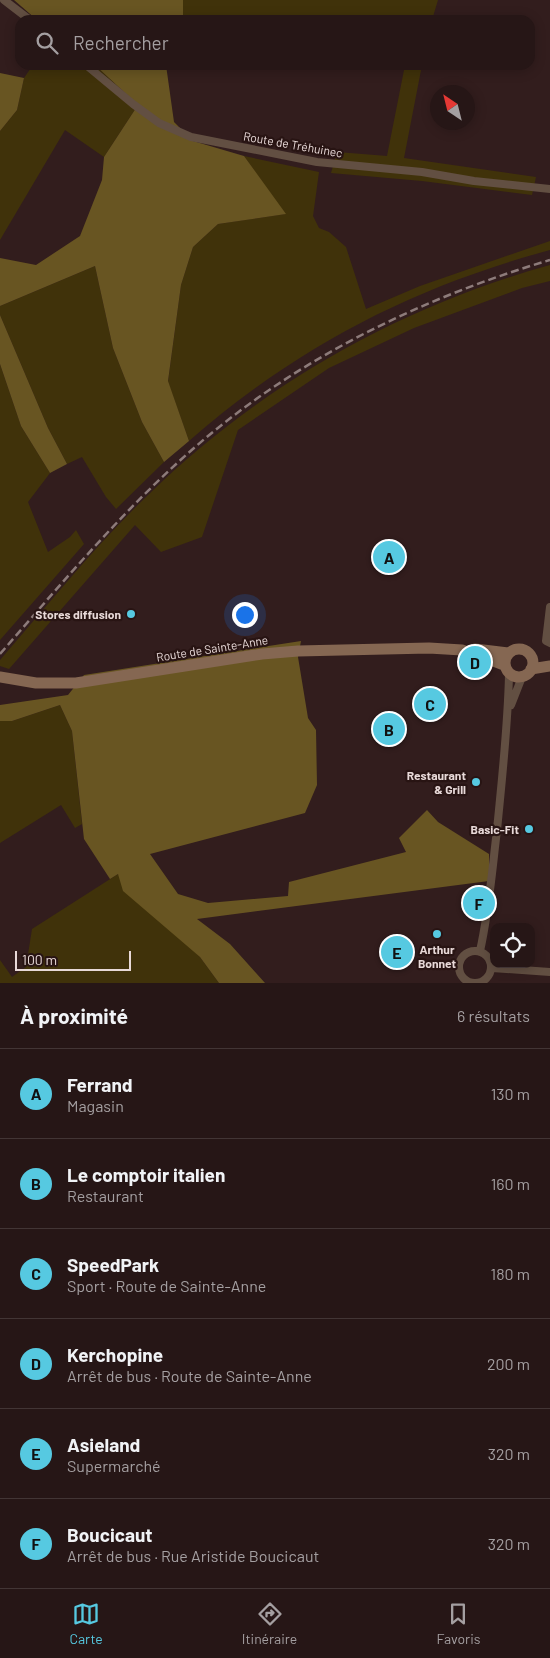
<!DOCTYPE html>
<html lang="fr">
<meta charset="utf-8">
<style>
body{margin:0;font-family:Barlow,sans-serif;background:#2e1f1f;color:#f1f3f6}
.controls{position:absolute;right:15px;bottom:15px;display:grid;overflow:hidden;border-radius:10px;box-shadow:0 2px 12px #0003}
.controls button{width:45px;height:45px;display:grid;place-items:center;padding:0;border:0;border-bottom:1px solid #423535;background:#261616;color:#f1f3f6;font:25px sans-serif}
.compass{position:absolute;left:430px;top:85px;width:45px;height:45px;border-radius:50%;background:#261616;box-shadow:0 2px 12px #0003;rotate:325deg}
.scale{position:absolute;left:15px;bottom:12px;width:116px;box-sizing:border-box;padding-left:5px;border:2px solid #e8d9d8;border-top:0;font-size:14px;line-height:18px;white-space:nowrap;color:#e8d9d8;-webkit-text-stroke:4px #281413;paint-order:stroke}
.you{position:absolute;left:244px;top:614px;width:18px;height:18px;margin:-12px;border:4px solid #fff;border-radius:50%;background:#1a73e8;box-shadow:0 0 0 8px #1a73e833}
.badge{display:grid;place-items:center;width:32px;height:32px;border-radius:50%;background:#56c9e1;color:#111;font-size:16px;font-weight:700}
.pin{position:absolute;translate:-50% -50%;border:2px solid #fff;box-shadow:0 1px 5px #0006}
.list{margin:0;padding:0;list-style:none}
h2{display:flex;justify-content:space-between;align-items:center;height:65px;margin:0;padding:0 20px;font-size:21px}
h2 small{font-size:16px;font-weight:400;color:#a49fa1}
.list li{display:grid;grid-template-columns:32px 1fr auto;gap:15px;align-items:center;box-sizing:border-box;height:90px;padding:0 20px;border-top:1px solid #423535}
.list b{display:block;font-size:19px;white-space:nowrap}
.list p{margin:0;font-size:16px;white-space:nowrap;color:#a49fa1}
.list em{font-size:16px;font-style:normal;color:#a49fa1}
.icon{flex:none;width:28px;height:28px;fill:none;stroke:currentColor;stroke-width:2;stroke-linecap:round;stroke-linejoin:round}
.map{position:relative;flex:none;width:550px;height:983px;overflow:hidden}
.search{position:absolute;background:#261616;box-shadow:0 2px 12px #0003;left:15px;right:15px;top:15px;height:55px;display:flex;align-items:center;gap:12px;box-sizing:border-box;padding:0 18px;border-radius:15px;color:#a49fa1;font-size:19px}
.sheet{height:605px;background:#261616}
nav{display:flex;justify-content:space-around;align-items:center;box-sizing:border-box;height:70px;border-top:1px solid #423535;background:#261616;font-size:14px;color:#a49fa1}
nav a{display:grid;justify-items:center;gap:2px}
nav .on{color:#56c9e1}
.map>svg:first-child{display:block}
</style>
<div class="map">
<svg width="550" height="983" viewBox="0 0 550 983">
<rect width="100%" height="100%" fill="#321d1d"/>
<path fill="#40320a" d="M183 0H438L432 20H205L183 16Z
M33 65H95L138 105 104 157 65 130 0 240V131L17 110 24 78Z
M405 65H422L404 158 536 177 532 195 422 181 331 173 337 152 387 156Z
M244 156 319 172 313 216 319 228 329 232 346 247 366 309 420 286 550 241V250C411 288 298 346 189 441L168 382 181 285 193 247 218 224 285 214Z
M550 265V281L522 288 414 328 329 368 238 430 202 537 161 552 135 525 9 669 0 666V660C48 605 94 547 147 496 259 386 399 307 550 265Z
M95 266 113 348 142 422 164 462 116 509 106 497 82 457 67 464 48 428 0 315V306Z
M0 364 21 426 50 473 28 502 48 552 70 537 76 530 84 544 0 640Z
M60 705 72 731 82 824 75 828 61 805 0 843V721H12Z
M118 874 200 957 219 983H0V960L12 977 26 967 32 929Z"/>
<path fill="#685522" d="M14 0H183V16L205 20H37Z
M95 65H166L174 122 193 141 244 156 286 214 218 224 193 247 181 285 168 381 189 441 164 462 142 422 113 348 95 266 0 306V258L36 265 80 236 102 180 104 157 138 105Z
M0 73 24 78 17 110 0 131Z
M0 315 48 428 67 464 50 473 21 426 0 364Z
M301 641 298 657 308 718 316 730 317 785 305 813 150 854 178 894 208 903 288 896 289 882 406 852 399 838 427 810 438 822 489 854V881L197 919 230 944 265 983H219L200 957 123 891 118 874 110 879 84 839 72 731 60 705 12 721H0V705L68 695 84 675Z"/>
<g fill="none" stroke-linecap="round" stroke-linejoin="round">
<path stroke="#624f42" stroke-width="8" d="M4 0 30 20
M86 65 133 104 159 123 191 137 317 162 422 172 474 181 550 189
M550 607 546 641 550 643
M511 705 522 677
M480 951C489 911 492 871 497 830 502 778 508 726 509 674
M459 967a16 16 0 1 1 32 0a16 16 0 1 1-32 0Z
M492 968 550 972"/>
<path stroke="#856752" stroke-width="11" d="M505 663a14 14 0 1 1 28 0a14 14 0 1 1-28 0Z
M475 649 508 653
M531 669 550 666
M0 677 36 683H76L262 654 298 651 429 648 462 650 486 658 504 665"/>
<path stroke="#8d7b7a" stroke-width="2.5" stroke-dasharray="8 4" stroke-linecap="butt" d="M0 654C62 583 123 510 194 448 296 359 421 298 550 260"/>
</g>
<g fill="#56c9e1" stroke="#281413" stroke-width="2">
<circle cx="131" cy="614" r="5"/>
<circle cx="476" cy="782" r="5"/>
<circle cx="529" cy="829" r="5"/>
<circle cx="437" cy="934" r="5"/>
</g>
<g text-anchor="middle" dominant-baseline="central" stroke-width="4.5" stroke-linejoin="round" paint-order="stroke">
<g font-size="12" fill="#e8d9d8" stroke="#281413">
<text transform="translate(293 144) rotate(10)">Route de Tréhuinec</text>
<text transform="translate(212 648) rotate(-9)">Route de Sainte-Anne</text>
</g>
<g font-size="12" font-weight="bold" fill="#e8d9d8" stroke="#281413" text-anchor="end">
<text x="121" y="614">Stores diffusion</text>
<text x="466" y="775">Restaurant<tspan x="466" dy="14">&amp; Grill</tspan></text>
<text x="519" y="829">Basic-Fit</text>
<text x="437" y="949" text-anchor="middle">Arthur<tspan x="437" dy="14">Bonnet</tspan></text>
</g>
</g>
</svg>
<div class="controls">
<button><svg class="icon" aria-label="locate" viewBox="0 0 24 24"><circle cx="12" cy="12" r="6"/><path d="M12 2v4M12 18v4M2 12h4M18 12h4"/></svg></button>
</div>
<svg class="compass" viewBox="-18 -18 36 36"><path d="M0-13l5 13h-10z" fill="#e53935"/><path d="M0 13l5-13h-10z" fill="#a49fa1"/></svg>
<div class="scale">100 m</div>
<div class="you"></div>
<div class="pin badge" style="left:389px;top:557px">A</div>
<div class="pin badge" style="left:389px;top:729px">B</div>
<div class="pin badge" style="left:430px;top:704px">C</div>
<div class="pin badge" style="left:475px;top:662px">D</div>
<div class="pin badge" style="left:397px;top:952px">E</div>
<div class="pin badge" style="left:479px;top:903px">F</div>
<div class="search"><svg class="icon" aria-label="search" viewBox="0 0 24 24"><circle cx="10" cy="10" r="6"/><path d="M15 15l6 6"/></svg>Rechercher</div>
</div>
<section class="sheet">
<h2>À proximité<small>6 résultats</small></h2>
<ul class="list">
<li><span class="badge">A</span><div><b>Ferrand</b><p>Magasin</p></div><em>130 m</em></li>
<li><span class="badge">B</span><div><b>Le comptoir italien</b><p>Restaurant</p></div><em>160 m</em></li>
<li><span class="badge">C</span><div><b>SpeedPark</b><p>Sport · Route de Sainte-Anne</p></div><em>180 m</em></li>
<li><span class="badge">D</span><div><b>Kerchopine</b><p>Arrêt de bus · Route de Sainte-Anne</p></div><em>200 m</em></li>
<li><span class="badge">E</span><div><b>Asieland</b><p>Supermarché</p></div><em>320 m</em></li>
<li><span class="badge">F</span><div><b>Boucicaut</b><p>Arrêt de bus · Rue Aristide Boucicaut</p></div><em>320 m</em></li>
</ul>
</section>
<nav>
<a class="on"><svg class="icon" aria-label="map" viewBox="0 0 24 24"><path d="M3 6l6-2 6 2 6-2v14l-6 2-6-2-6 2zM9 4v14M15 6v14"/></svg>Carte</a>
<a><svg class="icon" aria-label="directions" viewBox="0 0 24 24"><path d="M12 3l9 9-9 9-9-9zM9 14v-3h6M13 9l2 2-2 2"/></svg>Itinéraire</a>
<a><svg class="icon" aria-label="saved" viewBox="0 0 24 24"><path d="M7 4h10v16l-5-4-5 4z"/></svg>Favoris</a>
</nav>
